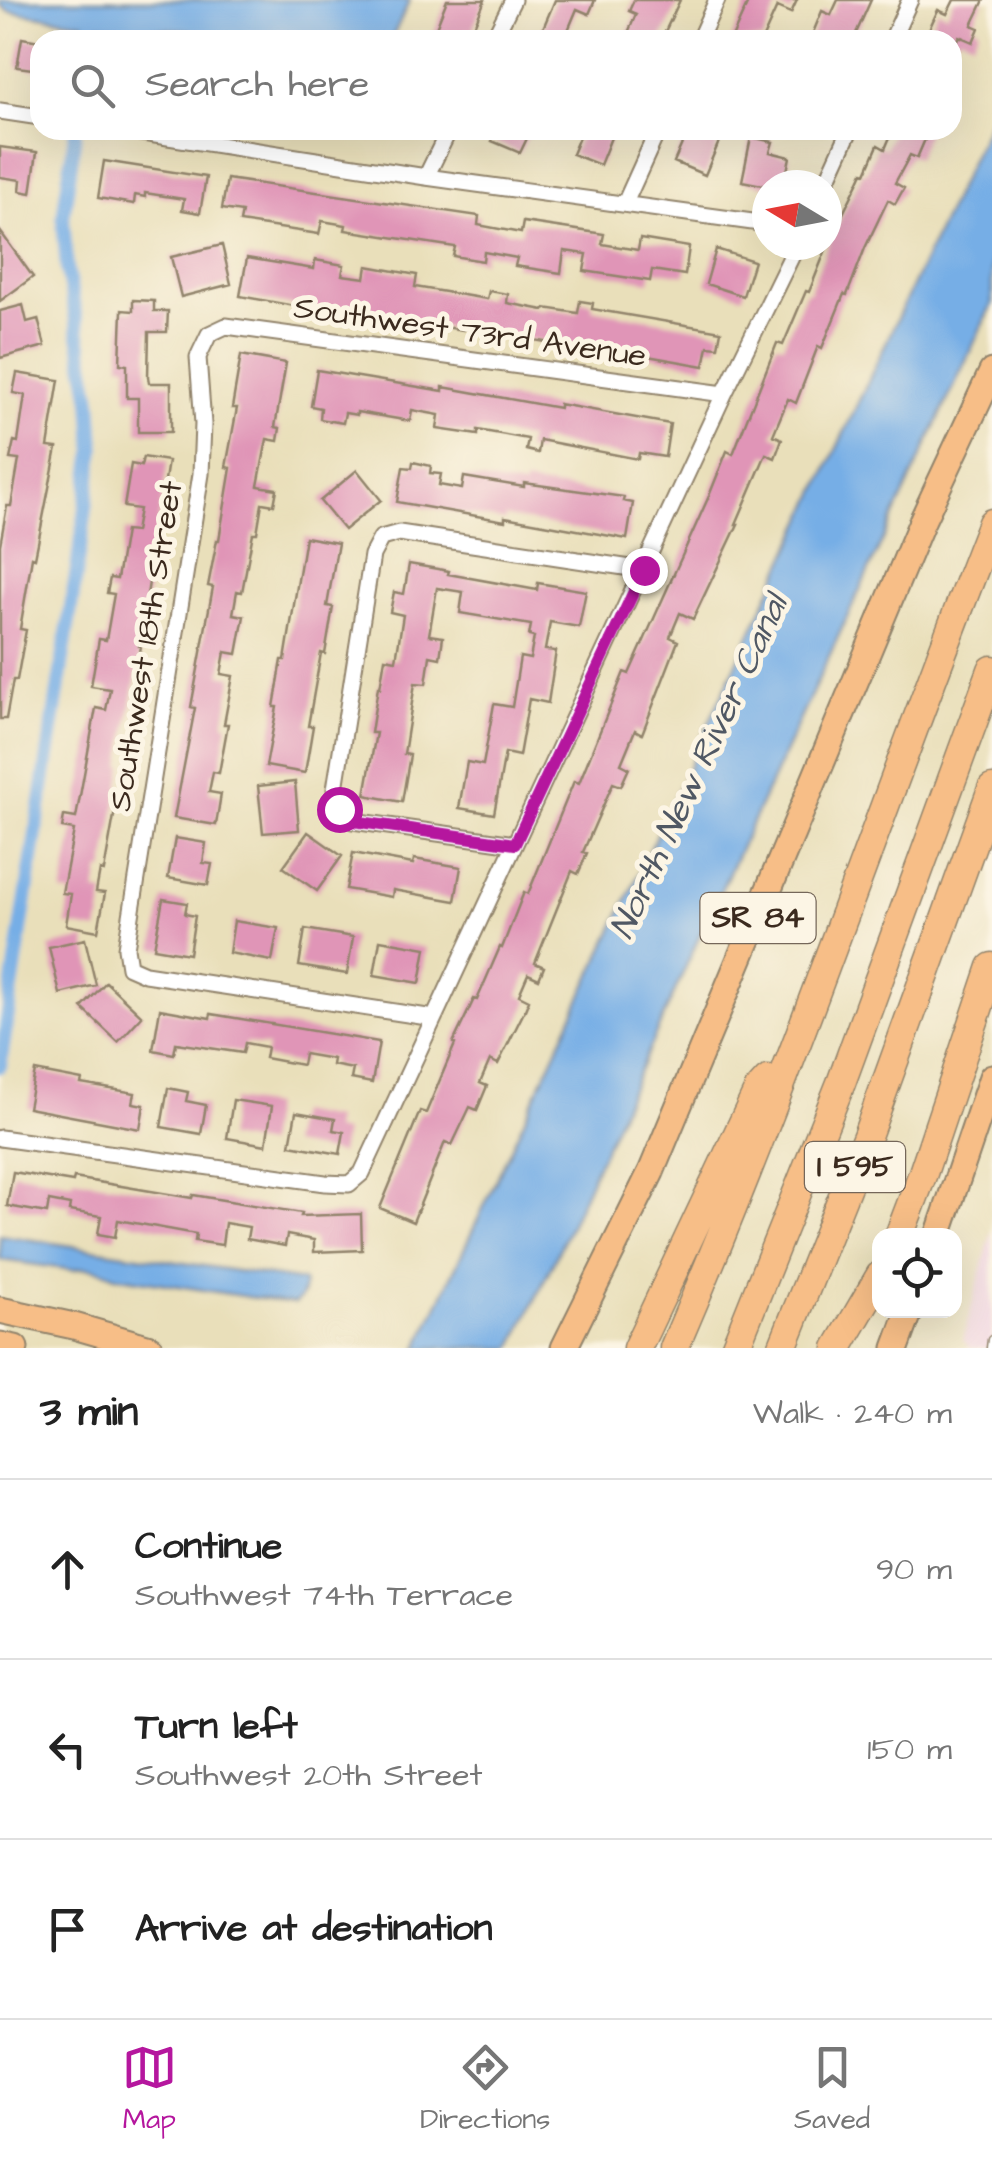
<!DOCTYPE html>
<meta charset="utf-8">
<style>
body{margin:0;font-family:"Architects Daughter",sans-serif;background:#f2f2f2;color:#222}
.controls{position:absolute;right:30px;bottom:30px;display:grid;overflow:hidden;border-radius:20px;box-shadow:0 10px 40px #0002}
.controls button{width:90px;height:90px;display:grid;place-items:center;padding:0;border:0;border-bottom:2px solid #e0e0e0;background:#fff;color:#222;font:50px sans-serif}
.compass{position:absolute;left:752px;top:170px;width:90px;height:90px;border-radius:50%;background:#fff;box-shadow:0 10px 40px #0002;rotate:280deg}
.stop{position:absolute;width:30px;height:30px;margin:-22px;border:8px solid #b5179e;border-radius:50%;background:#fff}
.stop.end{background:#b5179e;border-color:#fff;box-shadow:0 2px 10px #0008}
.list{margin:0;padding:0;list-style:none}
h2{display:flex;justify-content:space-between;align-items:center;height:130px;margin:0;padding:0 40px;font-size:42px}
h2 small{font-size:32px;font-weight:400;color:#767676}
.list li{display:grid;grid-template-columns:65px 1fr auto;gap:30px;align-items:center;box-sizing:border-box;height:180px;padding:0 40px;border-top:2px solid #e0e0e0}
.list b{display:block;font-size:38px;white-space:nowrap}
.list p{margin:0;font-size:32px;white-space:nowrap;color:#767676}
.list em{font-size:32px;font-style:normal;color:#767676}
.icon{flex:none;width:55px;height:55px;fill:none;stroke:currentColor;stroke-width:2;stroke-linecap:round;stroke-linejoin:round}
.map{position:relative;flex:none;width:992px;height:1348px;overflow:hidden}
.search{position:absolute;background:#fff;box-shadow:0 10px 40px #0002;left:30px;right:30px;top:30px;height:110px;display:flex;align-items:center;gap:25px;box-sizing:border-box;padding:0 35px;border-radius:30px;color:#767676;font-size:38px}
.sheet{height:670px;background:#fff}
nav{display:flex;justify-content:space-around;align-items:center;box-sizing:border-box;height:140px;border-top:2px solid #e0e0e0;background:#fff;font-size:28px;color:#767676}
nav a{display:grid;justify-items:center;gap:5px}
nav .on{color:#b5179e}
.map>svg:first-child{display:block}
</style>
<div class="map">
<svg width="992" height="1348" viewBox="0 0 992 1348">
<rect width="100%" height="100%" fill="#fcf5e5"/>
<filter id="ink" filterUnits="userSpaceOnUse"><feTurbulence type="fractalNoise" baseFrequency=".01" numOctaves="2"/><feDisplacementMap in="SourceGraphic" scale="20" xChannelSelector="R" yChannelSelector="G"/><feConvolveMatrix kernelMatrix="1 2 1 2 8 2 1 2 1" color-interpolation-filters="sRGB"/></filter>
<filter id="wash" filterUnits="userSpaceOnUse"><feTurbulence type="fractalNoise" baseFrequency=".0048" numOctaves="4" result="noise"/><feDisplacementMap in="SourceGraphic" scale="40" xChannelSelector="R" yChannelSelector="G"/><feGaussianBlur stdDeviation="2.25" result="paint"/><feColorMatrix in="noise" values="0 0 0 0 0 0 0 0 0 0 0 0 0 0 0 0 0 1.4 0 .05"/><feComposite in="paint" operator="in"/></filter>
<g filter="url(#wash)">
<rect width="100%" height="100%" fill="#e9dfba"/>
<path fill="#f0d0e4" d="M992 1231V1348H970L963 1339Z"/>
<path fill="#76aee6" stroke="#586c82" stroke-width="2.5" d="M0 0H410L391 40H237L185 30 121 28 8 11 0 5Z
M992 115V304L696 944 559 1250 512 1348H418Z
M0 1235 303 1281C305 1289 302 1301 293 1304L115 1276C104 1270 85 1265 73 1270L0 1260Z"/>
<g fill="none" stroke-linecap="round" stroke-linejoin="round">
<path stroke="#76aee6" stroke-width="14" d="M89 40 92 17
M0 1066 83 530 94 448 91 400 67 270 63 218 75 134"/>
</g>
<g id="blocks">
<path fill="#e095b7" d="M447 0H485L468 40H431Z
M555 0H595L589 14 577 9 564 40H538Z
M634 0H680L661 40H625L636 14 629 11Z
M749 0H797L791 13 777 7 762 40H731Z
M838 0H871L853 40H810L822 11 831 15Z
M954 0H984L972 25 979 28 973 42 959 36 957 40H924L938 10 947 14Z
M22 38 40 41V70L17 67Z
M497 130H531L520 153 492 141Z
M582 130H614L600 165 572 154Z
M688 130H703L721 137 705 175 674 162Z
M893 130H929L917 158 910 155 895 183 904 188 895 204 888 200 865 248 847 295 844 294 822 348 818 346 796 403 788 399 773 435 782 439 775 458 766 454 736 524H738L693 619 680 613 670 637 678 641 642 734 635 730 621 764 629 768 621 786 613 783 583 852 587 853 578 874 572 871 535 963 544 967 539 979 528 974 519 995 529 1000 525 1010 498 1064 490 1060 480 1083 487 1086 477 1110 470 1107 452 1145 445 1142 413 1222 380 1208 420 1111 426 1113 455 1044 453 1043 474 999 477 1000 500 947 502 948 524 892 528 894 574 781 579 783 624 672 629 674 709 496 727 451 733 454 777 343 783 345 806 291 809 292 829 242 858 183 863 172 866 173 878 145 885 149Z
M751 137 773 142 770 152 790 157 784 185 767 186 742 181Z
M0 147 37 152 31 193 20 191 21 180 0 177Z
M104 161 206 177 200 213 182 210 184 199 145 193V197L135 195 134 204 98 198Z
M227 179 479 216 478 225 521 233 523 222 604 234 602 244 638 250 640 239 689 247 685 275 652 270 650 281 584 271 587 254 564 251 561 273 515 266 517 258 484 252 483 261 453 256 455 247 345 230 346 225 322 221 319 234 240 222 242 212 222 209Z
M0 231 33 277 0 301Z
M222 245 231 284 181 297 171 257Z
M716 249 754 261 743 296 706 284Z
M247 258 314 269 315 260 344 265 342 275 365 278 367 266 417 275 415 287 487 299 489 291 508 294 507 303 544 310 545 308 578 313 580 301 593 303 592 309 721 331 718 347 708 346 704 366 586 345V349L465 328 464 330 347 311 346 315 300 307 240 296Z
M133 300 154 301V311H168L167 332H149L148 377 149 383H171V432H138V398H127V365L120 364 122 310 133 311Z
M23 305 27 322 38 319 45 346 0 358V311Z
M241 355 286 363 275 427 280 428 278 441 267 439 258 486 277 489 274 505 262 503 257 533H253L242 592 237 591 233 614 244 616 237 654 225 652 221 674 233 676 224 724H228L219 773 213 772 209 792 221 794 216 825 174 818 195 708 191 707 213 587 208 586 217 540H219L231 468 226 467 237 408H232Z
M317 370 443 391V387L559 408V404L670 424 665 457 639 453 638 459 540 440 538 453 526 450 528 439 478 430V435L437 429 439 415 412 410 410 421 357 412V415L345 413 343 423 320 419 321 408 311 406Z
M17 373 59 380 48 447 57 448 35 558 32 557 20 629 26 630 17 680H13L6 719H0V545L7 506H11L19 460 10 459 14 441 18 442 25 395 13 393Z
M143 457 168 461 139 646H141L121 765 123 766 104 871 100 870 96 892 105 893 98 931 66 925 71 894 62 893 74 830 62 828 64 816 76 818 96 708 106 710 110 689 91 686 99 639 106 640 114 594 107 593 110 578 117 579 125 531 135 532 139 509 124 507 131 464 141 466Z
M413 462 431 466 430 473 441 474 439 485 462 489 464 477 524 487V483L624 497 623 501 633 503 627 539 505 517V521L397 502 403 467 412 468Z
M357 470 381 500 344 530 320 501Z
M305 537 338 543 327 606 333 607 325 654 321 653 308 726H313L305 773 266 766 277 707H274L282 660H285Z
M409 564 449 571 448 574 537 590 538 583 586 591 579 627 550 622 545 650 556 651 548 703 529 699 519 756 505 753 494 814 459 808 467 762 483 765 494 704 512 707 520 657 530 659 534 637 529 636 531 625 460 613 463 592 437 588 429 635 443 637 440 658 430 656 426 684 415 683 404 754 410 755 402 802 365 795 376 733H371L378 687 380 688 385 658 396 660 403 615 390 612 394 592 404 594Z
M295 782 299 830 263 833 258 786Z
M308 832 342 856 317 891 283 867Z
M175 838 206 843 203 863 212 864 208 885 168 878Z
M353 853 413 864 414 859 461 867 455 901 393 890 392 897 346 889Z
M163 899 187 903 185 914 195 916 189 954 154 948Z
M234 921 278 928 272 961 229 953Z
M305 929 353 937 347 974 299 966Z
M85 939 96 985 60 994 49 947Z
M380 940 426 948 420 983 374 975Z
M106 982 142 1016 118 1042 82 1008Z
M160 1009 210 1018 211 1014 379 1042 372 1083 351 1079 353 1069 332 1065 333 1059 304 1054 302 1065 265 1058 267 1047 245 1043 243 1053 176 1043 174 1054 153 1050Z
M35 1071 82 1080 81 1084 135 1093 133 1103 144 1105 140 1129 28 1108Z
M168 1088 188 1092 186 1101 206 1105 201 1134 161 1127Z
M233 1100 272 1106 266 1145 227 1138Z
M296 1112 335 1119 333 1130 344 1132 340 1154 290 1145Z
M13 1172 73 1182 74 1178 192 1198 193 1195 302 1213 301 1216 361 1214 362 1250 314 1252V1240L287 1235 285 1246 247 1239 249 1227 225 1223 222 1245 195 1241 196 1234 118 1220 115 1237 98 1234 101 1216 69 1211 70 1205 49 1201 47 1213 7 1206Z"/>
</g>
</g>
<g filter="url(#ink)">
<use href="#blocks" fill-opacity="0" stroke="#92846c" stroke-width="2.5"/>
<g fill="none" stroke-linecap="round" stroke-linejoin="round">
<defs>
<path id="lane" d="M991 1348 992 1340"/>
<path id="street" d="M493 40 513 0
M699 40 717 0
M892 40 910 0
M0 111 40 117
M123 130 426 177 767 224
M426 177 449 130
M825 185 850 130
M625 203 658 130
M515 844 353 821 339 809 335 789 372 555 381 538 399 533 644 570
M434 1018 145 974 129 967 126 948 201 474 203 424 198 357 209 334 226 326 724 394
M0 1138 325 1183 349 1184 362 1173 724 394 797 245"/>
<path id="primary" d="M938 1236 992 1077
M0 1310 74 1326 150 1348
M0 1345 15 1348
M564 1348 651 1172 923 519 992 372
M896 1348 910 1310"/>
<path id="highway" d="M899 1236 923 1173 992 967
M637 1348 758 1091 768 1080
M674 1348C791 1078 884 797 992 523
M735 1348 841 1083 992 670
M782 1348 867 1136 992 789
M838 1348 880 1276"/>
</defs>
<use href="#lane" stroke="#92846c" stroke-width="11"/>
<use href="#street" stroke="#92846c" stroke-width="19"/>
<use href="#primary" stroke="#92846c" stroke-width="29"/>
<use href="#highway" stroke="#92846c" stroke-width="31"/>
<use href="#lane" stroke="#fff" stroke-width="8"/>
<use href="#street" stroke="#fff" stroke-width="15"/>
<use href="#primary" stroke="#f7be87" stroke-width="25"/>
<use href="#highway" stroke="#f7be87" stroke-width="28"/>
</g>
</g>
<g fill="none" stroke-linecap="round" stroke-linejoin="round" filter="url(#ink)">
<path stroke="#b5179e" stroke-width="12" d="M339 809 353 821 515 844 644 570"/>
</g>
<g text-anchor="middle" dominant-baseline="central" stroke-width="10" stroke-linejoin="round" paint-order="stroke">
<g fill="#fcf5e5" stroke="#75675a" stroke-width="2.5">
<rect x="700.5" y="893" width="115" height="50" rx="8"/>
<rect x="805" y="1142" width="100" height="50" rx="8"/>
</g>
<g font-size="30" font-weight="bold" fill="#3b2a1e">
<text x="758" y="918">SR 84</text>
<text x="855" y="1167">I 595</text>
</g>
<g font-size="32" fill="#3b2a1e" stroke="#fcf5e5">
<text transform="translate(470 332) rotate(8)">Southwest 73rd Avenue</text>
<text transform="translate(146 646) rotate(-81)">Southwest 18th Street</text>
</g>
<g font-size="35" font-style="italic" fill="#505864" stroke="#fcf5e5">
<text transform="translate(699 767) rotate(-65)">North New River Canal</text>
</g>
</g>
</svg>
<div class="controls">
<button><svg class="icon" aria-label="locate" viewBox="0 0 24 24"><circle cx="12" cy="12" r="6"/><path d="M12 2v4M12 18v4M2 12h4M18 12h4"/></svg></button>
</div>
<svg class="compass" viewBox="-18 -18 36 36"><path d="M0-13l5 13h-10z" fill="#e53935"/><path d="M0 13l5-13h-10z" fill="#767676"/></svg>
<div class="stop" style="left:339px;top:809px"></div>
<div class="stop end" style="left:644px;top:570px"></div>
<div class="search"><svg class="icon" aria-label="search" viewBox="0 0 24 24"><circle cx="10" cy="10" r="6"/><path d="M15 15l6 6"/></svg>Search here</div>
</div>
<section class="sheet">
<h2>3 min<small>Walk · 240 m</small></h2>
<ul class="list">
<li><svg class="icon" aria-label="ahead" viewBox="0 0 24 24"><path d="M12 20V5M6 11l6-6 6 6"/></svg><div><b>Continue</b><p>Southwest 74th Terrace</p></div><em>90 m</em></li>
<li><svg class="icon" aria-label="left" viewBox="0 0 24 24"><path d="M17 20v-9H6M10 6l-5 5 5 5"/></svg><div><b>Turn left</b><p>Southwest 20th Street</p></div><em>150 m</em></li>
<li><svg class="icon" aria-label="arrive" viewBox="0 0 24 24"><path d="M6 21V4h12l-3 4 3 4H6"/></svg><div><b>Arrive at destination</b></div></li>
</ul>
</section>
<nav>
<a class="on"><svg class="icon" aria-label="map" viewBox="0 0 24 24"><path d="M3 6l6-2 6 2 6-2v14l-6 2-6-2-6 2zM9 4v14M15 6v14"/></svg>Map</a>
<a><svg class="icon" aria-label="directions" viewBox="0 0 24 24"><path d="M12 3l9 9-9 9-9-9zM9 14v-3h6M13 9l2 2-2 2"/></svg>Directions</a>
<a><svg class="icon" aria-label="saved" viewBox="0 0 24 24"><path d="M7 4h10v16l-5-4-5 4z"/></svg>Saved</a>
</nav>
